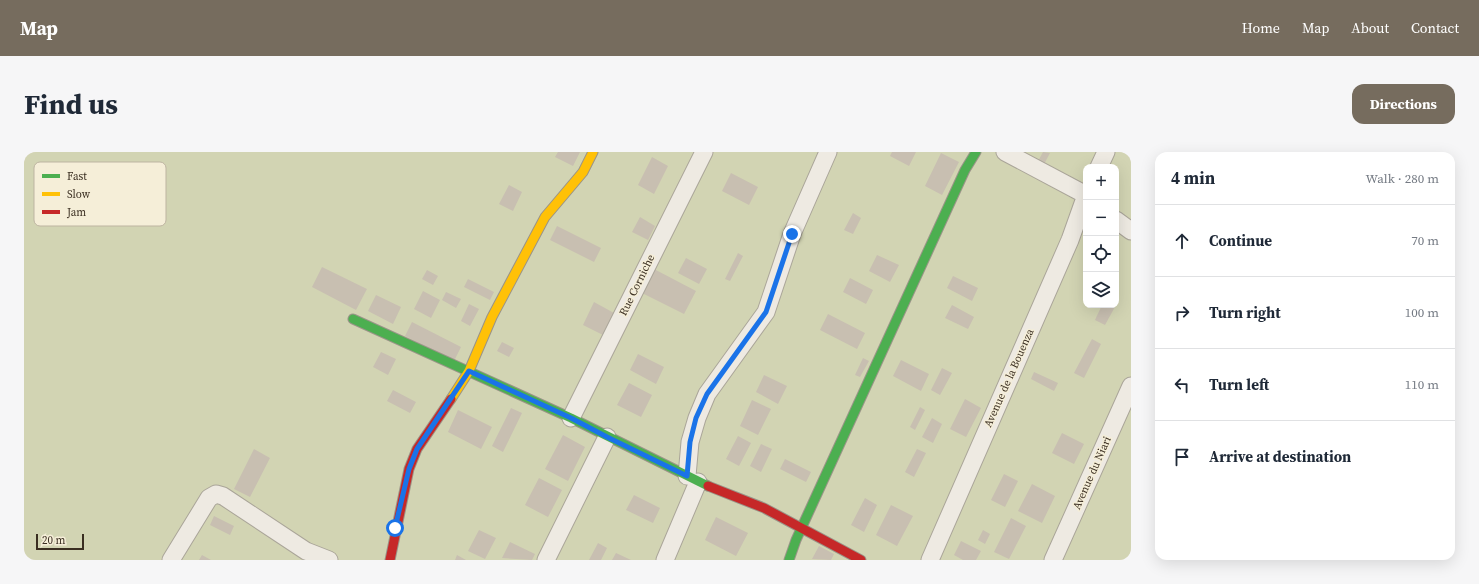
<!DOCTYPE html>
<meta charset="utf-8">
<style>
body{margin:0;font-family:"Source Serif 4",serif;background:#f6f6f7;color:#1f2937}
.controls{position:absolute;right:12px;top:12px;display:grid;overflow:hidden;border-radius:8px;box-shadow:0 4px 16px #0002}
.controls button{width:36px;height:36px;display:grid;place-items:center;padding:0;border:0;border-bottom:1px solid #e0e1e3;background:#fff;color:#1f2937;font:20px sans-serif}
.scale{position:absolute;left:12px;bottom:10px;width:48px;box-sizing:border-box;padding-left:4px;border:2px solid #3a2e21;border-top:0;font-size:11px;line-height:14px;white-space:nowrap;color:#3a2e21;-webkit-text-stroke:3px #f5eed8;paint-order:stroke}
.stop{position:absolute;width:12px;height:12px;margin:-9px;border:3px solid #1a73e8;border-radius:50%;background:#fff}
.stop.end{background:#1a73e8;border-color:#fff;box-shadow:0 1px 4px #0008}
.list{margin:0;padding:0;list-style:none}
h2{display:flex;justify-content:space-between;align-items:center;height:52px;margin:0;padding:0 16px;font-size:17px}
h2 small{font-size:13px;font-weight:400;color:#747a83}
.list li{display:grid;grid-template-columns:26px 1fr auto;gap:12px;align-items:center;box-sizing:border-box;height:72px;padding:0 16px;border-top:1px solid #e0e1e3}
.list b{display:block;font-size:15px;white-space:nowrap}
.list em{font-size:13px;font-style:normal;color:#747a83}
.icon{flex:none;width:22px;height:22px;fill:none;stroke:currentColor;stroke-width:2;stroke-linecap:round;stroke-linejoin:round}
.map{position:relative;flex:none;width:1107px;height:408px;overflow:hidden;border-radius:12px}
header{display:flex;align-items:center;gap:24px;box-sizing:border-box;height:56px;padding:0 20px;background:#766c5e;color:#fff}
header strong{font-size:19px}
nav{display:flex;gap:22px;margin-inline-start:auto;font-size:14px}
.intro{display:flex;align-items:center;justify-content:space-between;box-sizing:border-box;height:96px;padding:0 24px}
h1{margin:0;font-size:28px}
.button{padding:10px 18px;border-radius:12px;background:#766c5e;color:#fff;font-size:14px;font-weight:700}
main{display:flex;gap:24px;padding:0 24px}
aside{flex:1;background:#fff;border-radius:12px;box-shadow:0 4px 16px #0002}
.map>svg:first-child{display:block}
</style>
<header>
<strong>Map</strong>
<nav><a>Home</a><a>Map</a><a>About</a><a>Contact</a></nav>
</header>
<div class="intro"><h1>Find us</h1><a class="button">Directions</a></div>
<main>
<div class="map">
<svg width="1107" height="408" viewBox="0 0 1107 408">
<rect width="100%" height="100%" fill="#e5e0d0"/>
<path fill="#d2d4b3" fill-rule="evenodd" d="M0 0H1107V408H0ZM1062 15H1092V153H1062Z"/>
<path fill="#c8bfb1" d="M534 0H556L549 14 531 5Z
M868 0H892L885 14 866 4Z
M1019 0 1026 1 1018 16 1012 13Z
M917 1 935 10 918 43 901 34Z
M628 5 644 14 630 42 614 33Z
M707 21 734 35 725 53 698 39Z
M485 33 498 40 489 59 475 52Z
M829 61 837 66 829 82 820 78Z
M616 65 631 74 624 88 608 80Z
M533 74 577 96 570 110 526 88Z
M714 101 719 104 706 129 701 127Z
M853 103 875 113 866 130 845 119Z
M662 106 683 117 675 132 654 121Z
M298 115 343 137 332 158 288 135Z
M630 117 672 139 660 162 618 141Z
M403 118 414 124 409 133 398 127Z
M929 124 954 136 948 149 923 136Z
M826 126 849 138 842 152 819 140Z
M444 127 470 140 466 148 440 135Z
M399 139 416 148 407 166 390 157Z
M422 140 437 147 432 156 418 148Z
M352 143 377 155 369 172 344 159Z
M570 150 590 161 579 183 559 173Z
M445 152 455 157 446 174 437 169Z
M928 153 950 165 944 177 921 166Z
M1078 153H1092L1081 173 1071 168Z
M804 162 841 181 833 197 796 178Z
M388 170 437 195 430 209 381 184Z
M1068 187 1077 192 1060 226 1050 221Z
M478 190 490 196 485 205 473 199Z
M357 200 372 207 364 223 349 215Z
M614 202 640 215 632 232 606 218Z
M839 206 845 209 836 225 831 223Z
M877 208 905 222 897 239 869 224Z
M918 216 928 221 916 243 907 238Z
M1010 220 1034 231 1030 239 1007 227Z
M740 223 763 234 754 252 732 240Z
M605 231 628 243 617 265 593 253Z
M369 238 392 250 386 261 363 249Z
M941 247 957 256 942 285 926 277Z
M728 248 747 257 734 283 716 274Z
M896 255 901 258 891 278 886 275Z
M487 256 498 261 479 300 468 294Z
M434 258 468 275 457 297 424 280Z
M908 266 918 272 909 291 898 285Z
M1038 281 1060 292 1050 312 1028 301Z
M539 283 561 295 544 329 521 317Z
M714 284 727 291 715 314 702 307Z
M737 292 748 297 737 320 726 314Z
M230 297 246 306 226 345 210 337Z
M893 297 902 301 890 325 881 320Z
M761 307 787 320 782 330 756 317Z
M980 322 994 329 981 355 967 348Z
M515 326 538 338 524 365 501 353Z
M1008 332 1031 344 1018 371 994 359Z
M610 343 636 356 629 371 602 358Z
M841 346 853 353 840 380 827 373Z
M867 353 889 364 873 394 852 383Z
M190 364 210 374 206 383 186 373Z
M692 365 724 381 712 404 681 388Z
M987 366 1002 374 985 407 970 400Z
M455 378 472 386 461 407 444 399Z
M959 378 966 382 961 392 954 388Z
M937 389 957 399 952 408H939L930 403Z
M486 390 511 402 508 408 478 406Z
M574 391 583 396 577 408H565Z
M795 394 810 402 807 408 788 407Z
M592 401 607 408H588Z
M178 403 187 408H175Z
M433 403 442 408H431Z"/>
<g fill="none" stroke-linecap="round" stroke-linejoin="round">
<defs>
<path id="street" d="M981 0 1062 43
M1075 15 1082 0
M1092 68 1107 79
M547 266 680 0
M663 324 666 290 673 266 683 242 742 160 768 82 804 0
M147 408 185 346 192 342 199 344 282 399 305 408
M522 408 583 285
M641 408 674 330
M906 408 1046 88 1062 43
M1029 408 1107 234"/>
<path id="fast" d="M329 167 547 266 684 334
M765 408 772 388 941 18 952 0"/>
<path id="slow" d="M427 247 445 219 468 165 521 65 559 20 569 0"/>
<path id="jam" d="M684 334 740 356 837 408
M366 408 385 317 393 297 427 247"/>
</defs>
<use href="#street" stroke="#aaa599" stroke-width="19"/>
<use href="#fast" stroke="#9a9488" stroke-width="11"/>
<use href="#slow" stroke="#9a9488" stroke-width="11"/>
<use href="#jam" stroke="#9a9488" stroke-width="11"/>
<use href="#street" stroke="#eeeae2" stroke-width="17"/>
<use href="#fast" stroke="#4caf50" stroke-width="9"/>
<use href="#slow" stroke="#ffc107" stroke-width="9"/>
<use href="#jam" stroke="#c62828" stroke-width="9"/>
</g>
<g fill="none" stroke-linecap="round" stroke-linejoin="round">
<path stroke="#1a73e8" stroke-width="5" d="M371 376 385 317 393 297 445 219 547 266 583 285 663 324 666 290 672 266 683 242 742 160 768 82"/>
</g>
<g text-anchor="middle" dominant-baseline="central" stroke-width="3" stroke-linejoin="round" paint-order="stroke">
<g font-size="11" fill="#3a2e21" stroke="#f5eed8">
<text transform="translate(613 133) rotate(-64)">Rue Corniche</text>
<text transform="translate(985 226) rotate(-66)">Avenue de la Bouenza</text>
<text transform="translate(1068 321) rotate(-66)">Avenue du Niari</text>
</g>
</g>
<rect x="10" y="10" width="132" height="64" rx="6" fill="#f5eed8" stroke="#bdb4a1" stroke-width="1"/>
<rect x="18" y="22" width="18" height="4" fill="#4caf50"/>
<rect x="18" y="40" width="18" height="4" fill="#ffc107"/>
<rect x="18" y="58" width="18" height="4" fill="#c62828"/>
<g font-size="11" fill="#3a2e21">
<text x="43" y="28">Fast</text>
<text x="43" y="46">Slow</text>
<text x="43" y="64">Jam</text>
</g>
</svg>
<div class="controls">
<button>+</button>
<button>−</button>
<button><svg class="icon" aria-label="locate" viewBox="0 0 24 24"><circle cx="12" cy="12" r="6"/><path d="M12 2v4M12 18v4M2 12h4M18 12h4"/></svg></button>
<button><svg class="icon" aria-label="layers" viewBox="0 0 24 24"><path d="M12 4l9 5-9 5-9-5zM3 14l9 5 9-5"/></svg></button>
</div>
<div class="scale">20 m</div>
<div class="stop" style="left:371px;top:376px"></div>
<div class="stop end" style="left:768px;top:82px"></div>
</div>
<aside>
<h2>4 min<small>Walk · 280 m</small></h2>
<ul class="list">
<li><svg class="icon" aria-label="ahead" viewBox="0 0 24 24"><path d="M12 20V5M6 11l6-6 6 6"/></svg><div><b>Continue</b></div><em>70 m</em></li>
<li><svg class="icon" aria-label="right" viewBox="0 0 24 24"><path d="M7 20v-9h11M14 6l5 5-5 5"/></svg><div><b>Turn right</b></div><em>100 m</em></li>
<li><svg class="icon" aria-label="left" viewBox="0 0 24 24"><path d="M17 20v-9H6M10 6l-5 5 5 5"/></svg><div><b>Turn left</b></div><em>110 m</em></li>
<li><svg class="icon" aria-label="arrive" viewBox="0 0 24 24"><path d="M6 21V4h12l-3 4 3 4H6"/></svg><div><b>Arrive at destination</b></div></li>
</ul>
</aside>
</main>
